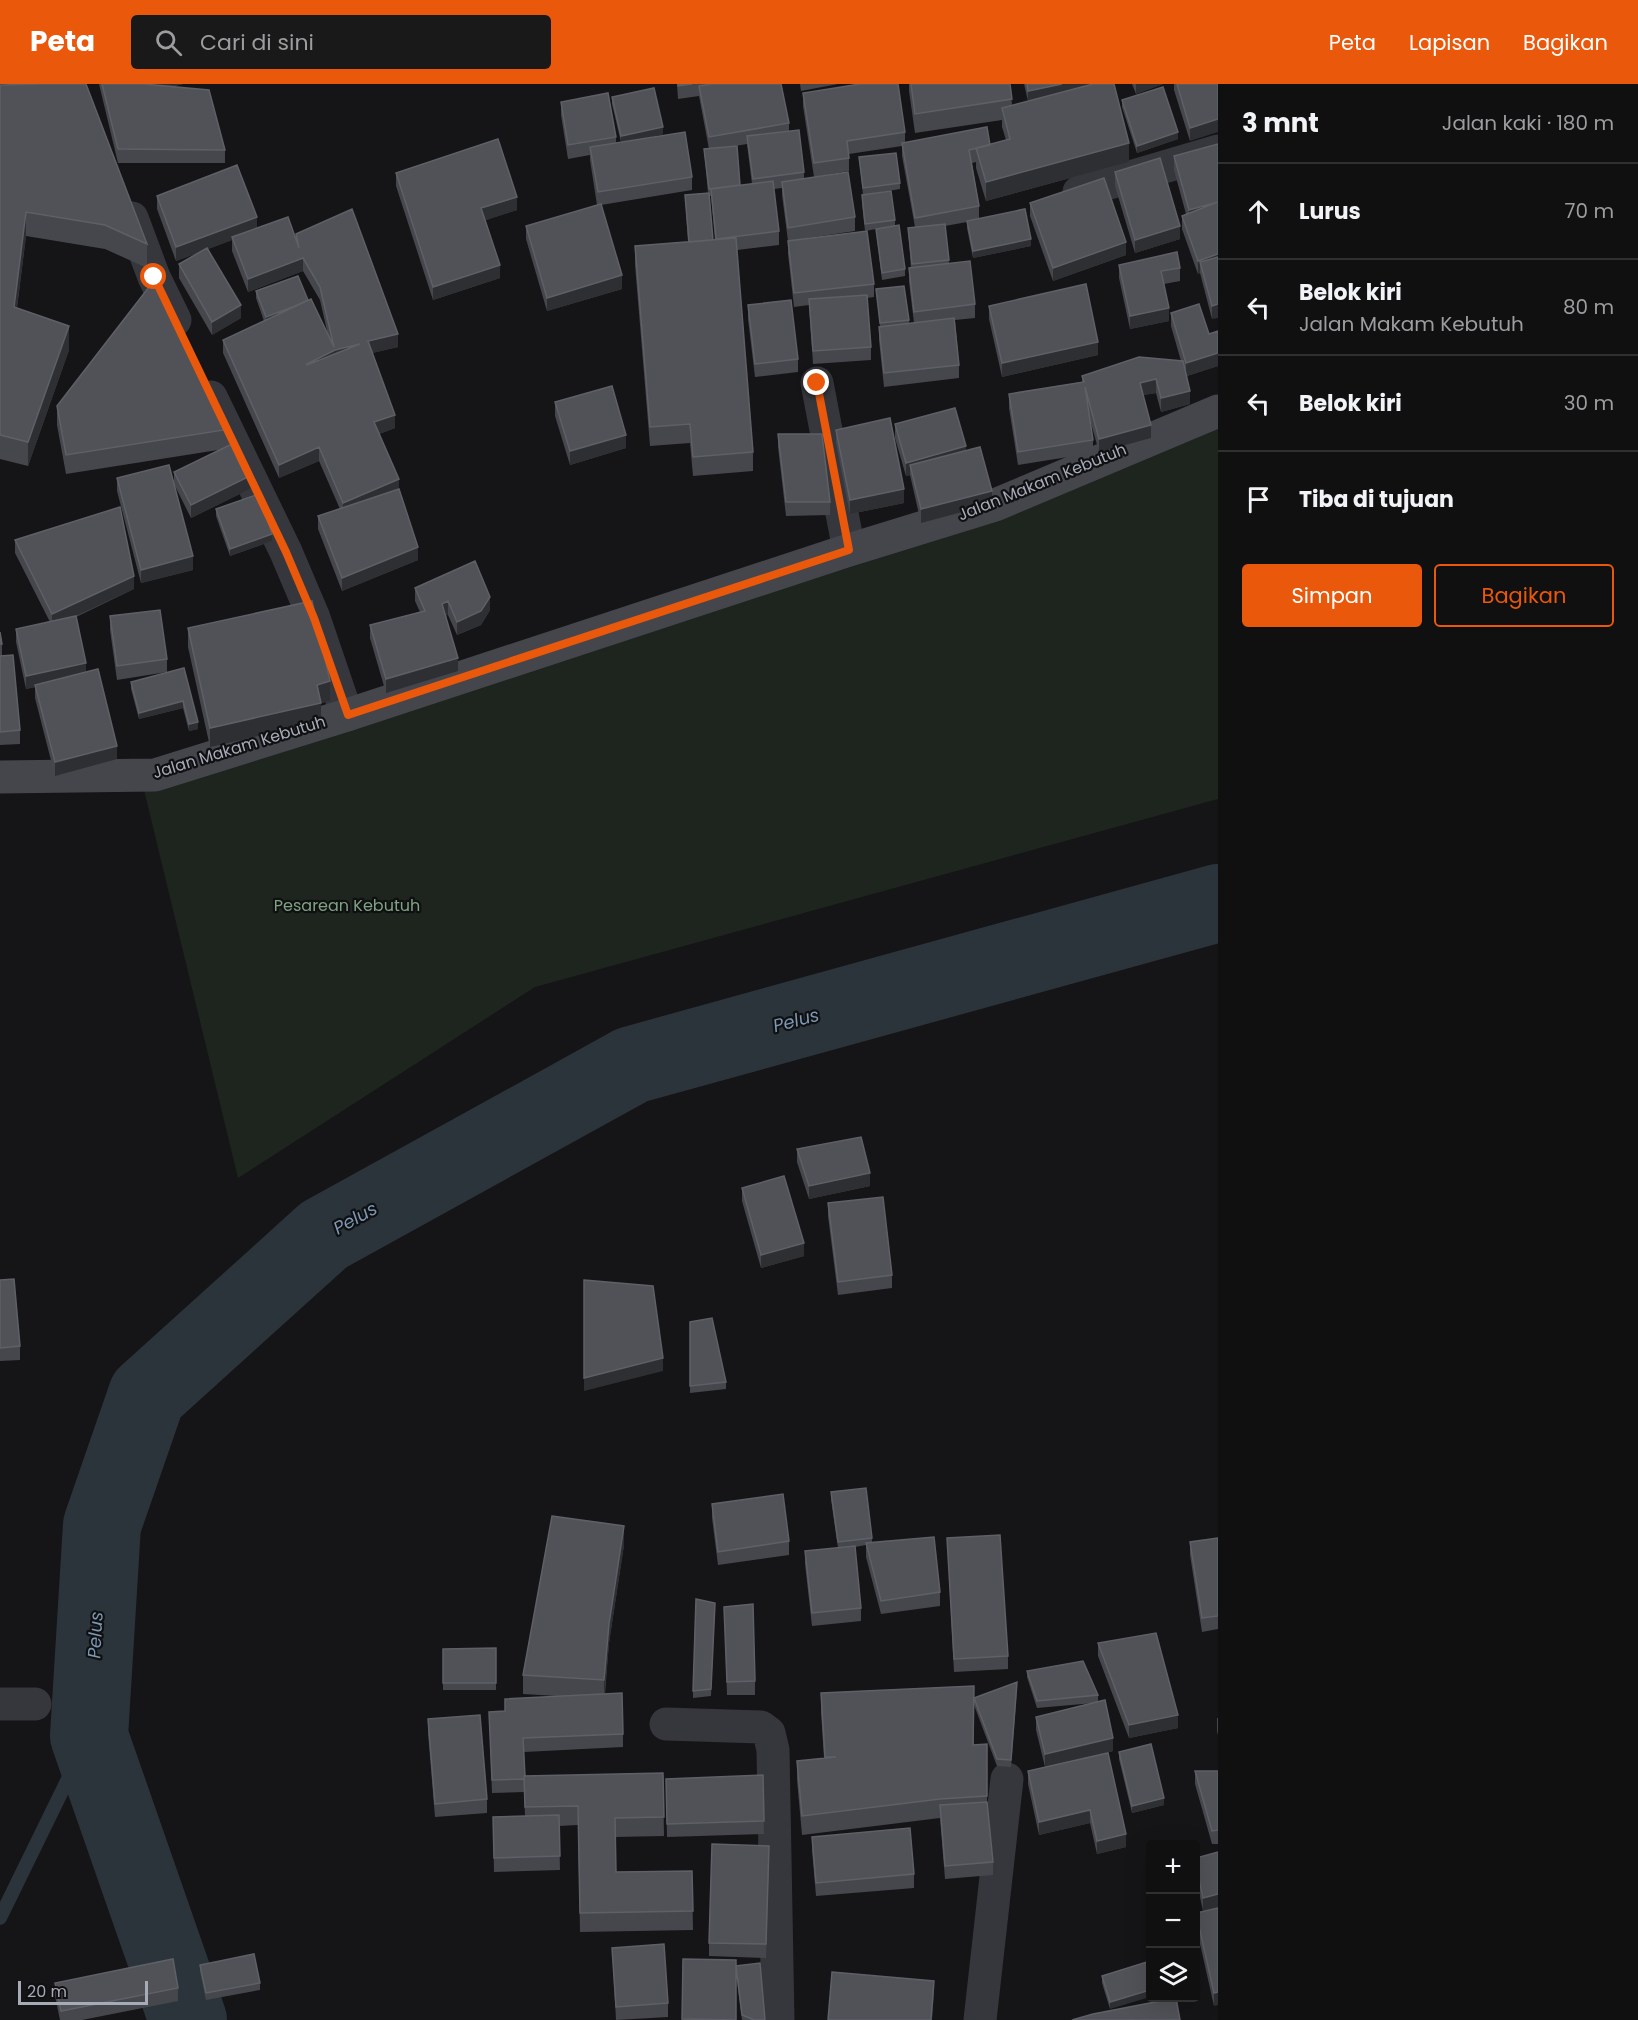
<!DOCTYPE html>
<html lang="id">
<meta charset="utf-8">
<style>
body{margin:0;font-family:Poppins,sans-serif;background:#19191a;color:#f1f3f6}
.controls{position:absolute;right:18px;bottom:18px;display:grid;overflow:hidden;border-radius:6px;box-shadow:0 6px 24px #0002}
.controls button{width:54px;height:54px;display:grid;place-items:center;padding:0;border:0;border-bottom:2px solid #303031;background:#101011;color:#f1f3f6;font:30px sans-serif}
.scale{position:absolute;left:18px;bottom:15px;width:130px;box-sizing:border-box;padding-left:6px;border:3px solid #a6abb8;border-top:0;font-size:16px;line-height:21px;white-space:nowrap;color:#a6abb8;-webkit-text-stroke:4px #101012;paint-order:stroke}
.stop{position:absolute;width:18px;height:18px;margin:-14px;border:4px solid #ea580c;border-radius:50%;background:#fff}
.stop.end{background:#ea580c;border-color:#fff;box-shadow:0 2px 6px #0008}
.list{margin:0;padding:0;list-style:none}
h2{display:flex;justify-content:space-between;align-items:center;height:78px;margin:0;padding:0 24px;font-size:26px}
h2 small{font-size:20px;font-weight:400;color:#9c9d9f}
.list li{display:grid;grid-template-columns:39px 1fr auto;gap:18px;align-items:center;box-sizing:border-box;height:96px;padding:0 24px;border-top:2px solid #303031}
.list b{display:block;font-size:22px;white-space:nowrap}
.list p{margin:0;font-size:20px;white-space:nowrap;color:#9c9d9f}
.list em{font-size:20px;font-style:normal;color:#9c9d9f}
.actions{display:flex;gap:12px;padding:18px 24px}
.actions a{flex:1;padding:14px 0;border:2px solid #ea580c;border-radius:6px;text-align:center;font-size:21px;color:#ea580c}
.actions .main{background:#ea580c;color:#fff}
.icon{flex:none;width:33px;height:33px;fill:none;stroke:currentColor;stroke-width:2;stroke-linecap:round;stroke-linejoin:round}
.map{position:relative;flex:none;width:1218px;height:1936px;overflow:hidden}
header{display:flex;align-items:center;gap:36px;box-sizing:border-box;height:84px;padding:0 30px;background:#ea580c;color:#fff}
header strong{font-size:28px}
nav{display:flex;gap:33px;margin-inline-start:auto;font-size:21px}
.search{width:420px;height:54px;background:#19191a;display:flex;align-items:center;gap:15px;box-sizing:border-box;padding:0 21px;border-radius:6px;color:#9c9d9f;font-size:22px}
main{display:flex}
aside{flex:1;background:#101011}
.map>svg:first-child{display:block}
</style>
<header>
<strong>Peta</strong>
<div class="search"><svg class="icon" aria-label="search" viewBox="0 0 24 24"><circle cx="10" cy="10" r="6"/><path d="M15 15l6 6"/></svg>Cari di sini</div>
<nav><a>Peta</a><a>Lapisan</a><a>Bagikan</a></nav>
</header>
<main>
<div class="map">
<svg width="1218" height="1936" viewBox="0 0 1218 1936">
<rect width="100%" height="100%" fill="#151517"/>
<path fill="#1d251e" d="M1218 342V715L535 903 238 1094 144 706 857 481Z"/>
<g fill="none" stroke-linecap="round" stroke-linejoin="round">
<path stroke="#2b343b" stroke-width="14" d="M0 1834 89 1652"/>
<path stroke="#2b343b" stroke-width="78" d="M188 1936 89 1652 102 1441 147 1311 324 1151 632 981 1218 819"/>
<path stroke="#36373c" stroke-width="33" d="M1079 108 1218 67
M132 134 154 193 175 236
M817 299 849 466
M211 313 286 468 314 534 347 631
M0 1620H35
M666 1640 761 1643 769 1649 773 1666 778 1936
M980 1936 1007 1695"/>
<path stroke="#44464c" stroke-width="33" d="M0 693 155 691 347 631 849 466 995 421 1218 327"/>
</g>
<path fill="#46474c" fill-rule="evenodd" d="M99 0H183L171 3 225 66V79H118Z
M677 0H781L789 39V47L804 88V95L855 133V147L801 155 874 200V213L867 214 871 263V276L813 280 809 221 794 223 788 170V157L782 111V104L774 105 779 147V161L737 166 753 368V387L693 392 690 359 650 362 635 181V162L688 158 685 111 708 109 704 65H709L699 12 678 15ZM747 60 752 100 740 101 729 63ZM709 112H711L715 156H713Z
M800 0H838L801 7Z
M909 0H1010L1012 21 1028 17 1024 0H1114L1129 78 986 117 976 84V78L972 79 979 122V135L1031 162 973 174 967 144V138L945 142 949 179 975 220V234L955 236 959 281V294L884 303 879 256V243H880L876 205 909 236V240L914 239 909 198V184H911L908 144 915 143 902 72V62L849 70V87L814 93 803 22V9L905 48V58L990 61 1006 56 1002 43V36L915 49 909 7Z
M1132 0H1163L1136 10Z
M1174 0H1218L1190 57 1174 6Z
M0 1 147 160V184L105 165 26 152 17 224 69 266 28 382 0 375Z
M612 13 663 50 636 56 692 93V106L601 121 622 205 547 227 526 155V142L597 121 590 76V71L568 75 561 31V18L616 53V59L621 58 612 20Z
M1122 16 1178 55 1137 69 1122 23Z
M1218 60 1212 235 1200 189 1198 190 1182 145V132L1186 130 1174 86V72Z
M859 73 900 99V105L863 111Z
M1115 88 1180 155 1135 169 1115 102Z
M396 89 517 126 485 136 500 194 433 216 396 102Z
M862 111 895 136V142L905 185V192L882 196 876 145 865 147 862 118Z
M157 112 296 156V150L398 263 372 269 395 344 379 350 399 405 418 476 342 507 318 445V432L340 425 319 377 279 394 223 269V256L264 237 256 214V207L308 216 328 251 320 216 303 187 248 208 232 167V156L208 165 241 234 212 251 179 194V180L203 167 176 177 157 125Z
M1030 119 1126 171 1053 197 1030 132Z
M1119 181 1180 184V197L1164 200 1169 237 1130 245 1119 194Z
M748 221 798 275V288L755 293 748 235Z
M989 222 1098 271 1002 293 989 235Z
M1171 229 1218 282 1187 292 1190 320 1161 328 1156 309 1143 311 1151 354 1099 368 1089 332 1093 356V369L1018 381 1009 324V310L1082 298V292L1181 277 1171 242Z
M555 318 626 364 570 381 555 332Z
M57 322 230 345V360L252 404 191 434 175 402 193 486 141 499 117 407V394L174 400V388L218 366 66 390 57 341Z
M895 340 966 366 992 420 921 439 910 391 906 392 895 354Z
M836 346 904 419 850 430 836 359Z
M778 350 830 418V431L786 432 778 363Z
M216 425 272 457 230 472 216 432Z
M15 456 134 505 76 533 86 588 117 675 55 692 35 614V603L26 605 16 558V545L50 538 15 469Z
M415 504 490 526 481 541 457 551 448 531H446L458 587 386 609 370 554V541L420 528 415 517Z
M110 532 167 575V588L117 596 110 546Z
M188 544 330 617 321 619V638L210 663 188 563Z
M0 548 2 560V572L20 646V660L0 661Z
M184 584 198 645 189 647 183 624 139 635 131 605V598Z
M797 1065 870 1102 809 1115 797 1078Z
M742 1104 804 1172 761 1184 742 1117Z
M828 1119 892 1191V1204L838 1211 828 1132Z
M0 1196 20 1262V1276L0 1277Z
M690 1238 726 1298V1305L690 1309Z
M831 1408 872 1454V1459L940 1508V1522L881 1530 866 1473V1461L855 1463 861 1524V1537L812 1542 805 1480V1467L838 1464 831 1415Z
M712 1420 789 1457V1471L718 1481 712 1434Z
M947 1454 1008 1572V1585L954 1588Z
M1218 1454V1545L1202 1548 1190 1471V1458Z
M624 1461 609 1559 605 1610 623 1650V1663L524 1668 525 1692 663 1689 664 1752 615 1753 616 1788 692 1787 693 1846 580 1848 578 1741 559 1742 560 1786 494 1788 493 1733 525 1732 524 1708 492 1709 489 1628 505 1627 557 1612 523 1610V1591Z
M715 1519 711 1612 693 1614V1607Z
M724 1523 755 1597V1611H727Z
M1098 1559 1178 1644 1129 1654 1098 1572Z
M496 1564V1606H443V1565Z
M1027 1587 1098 1611V1617L1113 1667 1081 1675 1126 1763 1097 1770 1090 1739 1039 1751 1028 1700V1687L1045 1683 1036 1646V1633L1094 1619 1037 1624 1027 1593Z
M1017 1605 1011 1683 997 1682 974 1621V1661L987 1660V1718L993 1778V1791L945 1795 940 1734 802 1751 797 1696V1677L824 1674 821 1628V1609L974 1614Z
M1217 1634H1218V1651L1217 1647Z
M428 1635 487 1715V1729L435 1733 428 1649Z
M1119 1668 1164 1721 1132 1729 1119 1675Z
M1195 1687H1218V1760H1212L1195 1700Z
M763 1691 764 1750 667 1753 666 1695Z
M812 1753 914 1790V1804L816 1812 812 1766Z
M1196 1774 1218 1824 1214 1922 1196 1842V1829L1203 1827 1196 1795Z
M769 1775 766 1874 709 1872V1859Z
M612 1864 668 1919V1933L616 1936Z
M683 1875 736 1882 765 1936H742L736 1889V1936H682Z
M1196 1876 1199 1899V1912L1196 1913Z
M1150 1877 1110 1925 1102 1899V1892Z
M200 1881 260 1899V1906L206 1916 200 1888Z
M55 1899 178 1904V1917L82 1936H60L55 1912Z
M1163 1914H1189L1163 1917Z"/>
<path fill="#2e2f32" d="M133 0H183L133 11Z
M1062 0H1107L1028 21V7Z
M1136 0H1163L1136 10Z
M1218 35V48L1190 57V44Z
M663 43V50L621 59V52Z
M1178 48V55L1137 69V62Z
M1129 59V78L986 117V98Z
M517 113V126L481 138V124Z
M1218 118 1189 139V126Z
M26 128V152L14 247V223Z
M257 133V147L232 153V156L176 177V163Z
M1180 142V155L1135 169V156Z
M1031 155V162L973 174V167Z
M1126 158V171L1053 197V184Z
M1218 170V183L1200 178V189L1198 190V177Z
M303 174V187L248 208V195Z
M500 181V194L433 216V203Z
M622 191V205L547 227V214Z
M308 217 266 240V233Z
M1218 220V234L1212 235V222Z
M241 221V234L212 251V238Z
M1169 224V237L1130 245V232Z
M69 242V266L28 382V358Z
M398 250V263L368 270V257Z
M1098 258V271L1002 293V279Z
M360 260 307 294V280L335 266Z
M1218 269V282L1186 292V279Z
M1156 295V309L1140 312V299Z
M1190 307V320L1161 328V314Z
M395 331V344L374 352V338Z
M1151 341V354L1099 368V355Z
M626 351V364L570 381V367Z
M966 362V376L910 381V391L906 392V379Z
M319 363V377L279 394V381Z
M252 391V404L191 434V421Z
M399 395V408L343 432V419Z
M904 405V419L850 430V416Z
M992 407V420L921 439V425Z
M272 450V457L230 472V465Z
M418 463V476L342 507V494Z
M193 472V486L141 499V486Z
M134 492V505L52 543V530Z
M490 513V526L481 541 457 551V538Z
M448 517V531L442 533V520Z
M458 574V587L386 609V595Z
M86 579V592L26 605V592Z
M330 597V617L317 620V601Z
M183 617V624L139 635V629Z
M321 619V638L210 663V644Z
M198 638V645L189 647V640Z
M117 662V675L55 692V678Z
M870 1089V1102L809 1115V1102Z
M804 1159V1172L761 1184V1171Z
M663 1274V1287L584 1307V1294Z
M624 1442V1461L609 1559 604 1615V1596L609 1540Z
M1178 1631V1644L1129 1654V1641Z
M1113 1654V1667L1045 1683V1670Z
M1164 1714V1721L1132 1729V1722Z
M1090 1726V1739L1039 1751V1738Z
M1126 1750V1763L1097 1770V1757Z
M1218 1810V1824L1203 1827V1814Z
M934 1897V1911L932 1936H931Z
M1150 1906V1913L1110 1925V1918Z
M1218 1908V1921L1214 1922V1909Z"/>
<path fill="#515258" stroke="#5e6067" stroke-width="1.5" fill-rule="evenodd" d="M43 0H86L147 160 105 141 26 128 14 223 69 242 28 358 0 351V1Z
M102 0H144L209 6 225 66 118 65Z
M678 0H692L678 2Z
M712 0H781L789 39 709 53 699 2Z
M860 0H898L905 48 847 57 849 74 814 79 803 9Z
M911 0H1010L1012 15 915 30Z
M1027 0H1062L1028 7Z
M1093 0H1114L1129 59 986 98 976 64 1010 55 1002 24Z
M1177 0H1218V35L1190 44Z
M1163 3 1178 48 1137 62 1122 16Z
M654 4 663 43 621 52 612 13Z
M608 9 616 53 568 61 561 18Z
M987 43 990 61 969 66 979 122 915 134 902 59Z
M799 46 804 88 753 95 747 52Z
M685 48 692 93 598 108 590 63Z
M498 55 517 113 481 124 500 181 433 203 396 89Z
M1218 60V170L1198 177 1182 132 1218 118 1189 126 1174 72Z
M737 62 740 101 709 105 704 65Z
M896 69 900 99 863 104 859 73Z
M1160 74 1180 142 1135 156 1115 88Z
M237 81 257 133 176 163 157 112Z
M848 88 855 133 788 144 782 98Z
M1104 94 1126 158 1053 184 1030 119Z
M773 97 779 147 716 155 711 105Z
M891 107 895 136 865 140 862 111Z
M709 109 713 156 689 158 685 111Z
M601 120 622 191 547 214 526 142Z
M352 125 398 250 368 257 395 331 374 338 399 395 343 419 319 363 279 381 223 256 311 215 334 263 320 203 303 174 248 195 232 153 288 133 299 164 296 150ZM360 260 307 281V280L335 266Z
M1025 125 1031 155 973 167 967 137Z
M945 140 949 176 912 180 908 144Z
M899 141 905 185 882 189 876 145Z
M867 147 874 200 794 209 788 157Z
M736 154 753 368 693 373 690 340 650 343 635 162Z
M207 164 241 221 212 238 179 180Z
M1177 168 1180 184 1161 187 1169 224 1130 232 1119 181Z
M1218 173V220L1212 222 1200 178Z
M970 177 975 220 914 228 909 184Z
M298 192 308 216 295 222 266 233 256 207Z
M156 194 230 345 66 371 57 322Z
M1086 200 1098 258 1002 279 989 222Z
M904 202 909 236 880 239 876 205Z
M867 211 871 263 813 267 809 215Z
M791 216 798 275 755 280 748 221Z
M1199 220 1209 250 1218 247V269L1186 279 1171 229Z
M954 234 959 281 884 289 879 243Z
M1139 273 1183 277 1190 307 1161 314 1156 295 1140 299 1151 341 1099 355 1085 303 1093 356 1018 368 1009 310 1084 298 1082 292Z
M612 302 626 351 570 367 555 318Z
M955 324 966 362 906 379 895 340Z
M890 334 904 405 850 416 836 346Z
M778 350H822L830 418H786Z
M236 358 252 391 191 421 174 388Z
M980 363 992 407 921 425 910 381Z
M169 381 193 472 141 486 117 394Z
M399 405 418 463 342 494 318 432Z
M259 410 272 450 230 465 216 425Z
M120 423 134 492 52 530 15 456Z
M475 477 490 513 481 527 457 538 448 517 442 520 458 574 386 595 370 541 425 527 415 504Z
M312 517 330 597 317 601 321 619 210 644 188 544Z
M160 526 167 575 117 582 110 532Z
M76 532 86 579 26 592 16 545Z
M0 548 2 560H0Z
M13 571 20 646 0 648V572Z
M184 584 198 638 189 640 183 617 139 629 131 598Z
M98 585 117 662 55 678 35 601Z
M861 1053 870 1089 809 1102 797 1065Z
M784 1092 804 1159 761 1171 742 1104Z
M883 1113 892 1191 838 1198 828 1119Z
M14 1195 20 1262 0 1264V1196Z
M584 1196 653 1202 663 1274 584 1294Z
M712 1234 726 1298 690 1302V1238Z
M866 1404 872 1454 838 1458 831 1408Z
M783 1410 789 1457 718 1468 712 1420Z
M552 1432 624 1442 609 1540 604 1596 523 1591Z
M1000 1451 1008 1572 954 1575 947 1454Z
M934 1453 940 1508 881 1517 866 1459Z
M1218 1454V1532L1202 1534 1190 1458Z
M855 1462 861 1524 812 1529 805 1467Z
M696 1515 715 1519 711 1605 693 1607Z
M753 1520 755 1597 727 1598 724 1523Z
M1156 1549 1178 1631 1129 1641 1098 1559Z
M496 1564V1599H443V1565Z
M1083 1577 1098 1611 1037 1617 1027 1587Z
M1017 1598 1011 1676 997 1675 974 1614Z
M974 1602 973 1661 987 1660V1712L940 1715 802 1732 797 1677 836 1673H825L821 1609Z
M622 1609 623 1650 523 1654 525 1692H524V1695L492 1696 489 1628 505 1627V1615Z
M1105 1616 1113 1654 1045 1670 1036 1633Z
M480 1631 487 1715 435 1720 428 1635Z
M1151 1660 1164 1714 1132 1722 1119 1668Z
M1108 1669 1126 1750 1097 1757 1090 1726 1039 1738 1028 1687Z
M1195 1687H1218V1746L1212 1747Z
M663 1689 664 1733 615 1734 616 1788 692 1787 693 1827 580 1829 578 1722 525 1723 524 1692Z
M763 1691 764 1737 667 1740 666 1695Z
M987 1718 993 1778 945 1782 940 1721Z
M559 1731 560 1772 494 1774 493 1733Z
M910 1744 914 1790 816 1799 812 1753Z
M712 1760 769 1762 766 1860 709 1859Z
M1218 1768V1810L1203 1814 1196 1781V1774Z
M1218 1824V1908L1214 1909 1196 1829Z
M664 1860 668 1919 616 1923 612 1864Z
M254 1870 260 1899 206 1909 200 1881Z
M173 1875 178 1904 61 1927 55 1899Z
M683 1875 736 1876V1936L682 1935Z
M1196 1876 1199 1899H1196Z
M1150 1877V1906L1110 1918 1102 1892Z
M760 1879 765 1936H754L742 1931 736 1882Z
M832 1888 934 1897 931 1936H828Z
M1176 1914 1180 1936H1072L1093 1930Z"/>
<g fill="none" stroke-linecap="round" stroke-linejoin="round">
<path stroke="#ea580c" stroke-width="8" d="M154 193 286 468 314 534 348 631 849 466 817 299"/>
</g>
<g text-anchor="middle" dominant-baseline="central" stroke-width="4.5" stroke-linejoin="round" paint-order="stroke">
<g font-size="16" fill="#a6abb8" stroke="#101012">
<text transform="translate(1042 398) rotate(-22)">Jalan Makam Kebutuh</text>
<text transform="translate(239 663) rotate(-17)">Jalan Makam Kebutuh</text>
</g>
<g font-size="16" fill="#7da380" stroke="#101012">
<text x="347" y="821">Pesarean Kebutuh</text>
</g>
<g font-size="18" font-style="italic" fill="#7c98b4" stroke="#101012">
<text transform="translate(796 936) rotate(-15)">Pelus</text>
<text transform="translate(355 1134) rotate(-29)">Pelus</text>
<text transform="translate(95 1551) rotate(-87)">Pelus</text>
</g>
</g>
</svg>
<div class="controls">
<button>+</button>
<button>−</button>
<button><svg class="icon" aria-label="layers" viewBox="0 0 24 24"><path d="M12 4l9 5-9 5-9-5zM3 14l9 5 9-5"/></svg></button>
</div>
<div class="scale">20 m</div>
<div class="stop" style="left:154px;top:193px"></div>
<div class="stop end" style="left:817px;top:299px"></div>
</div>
<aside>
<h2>3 mnt<small>Jalan kaki · 180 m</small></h2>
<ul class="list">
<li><svg class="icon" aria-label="ahead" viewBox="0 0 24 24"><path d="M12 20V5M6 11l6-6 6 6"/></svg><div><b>Lurus</b></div><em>70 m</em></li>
<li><svg class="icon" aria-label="left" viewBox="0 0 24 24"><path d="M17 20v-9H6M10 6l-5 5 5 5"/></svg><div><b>Belok kiri</b><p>Jalan Makam Kebutuh</p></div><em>80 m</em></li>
<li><svg class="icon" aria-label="left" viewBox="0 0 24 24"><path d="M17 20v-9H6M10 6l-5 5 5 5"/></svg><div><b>Belok kiri</b></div><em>30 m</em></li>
<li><svg class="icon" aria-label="arrive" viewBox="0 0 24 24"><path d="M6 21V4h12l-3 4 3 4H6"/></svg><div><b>Tiba di tujuan</b></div></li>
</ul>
<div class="actions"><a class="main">Simpan</a><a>Bagikan</a></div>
</aside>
</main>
